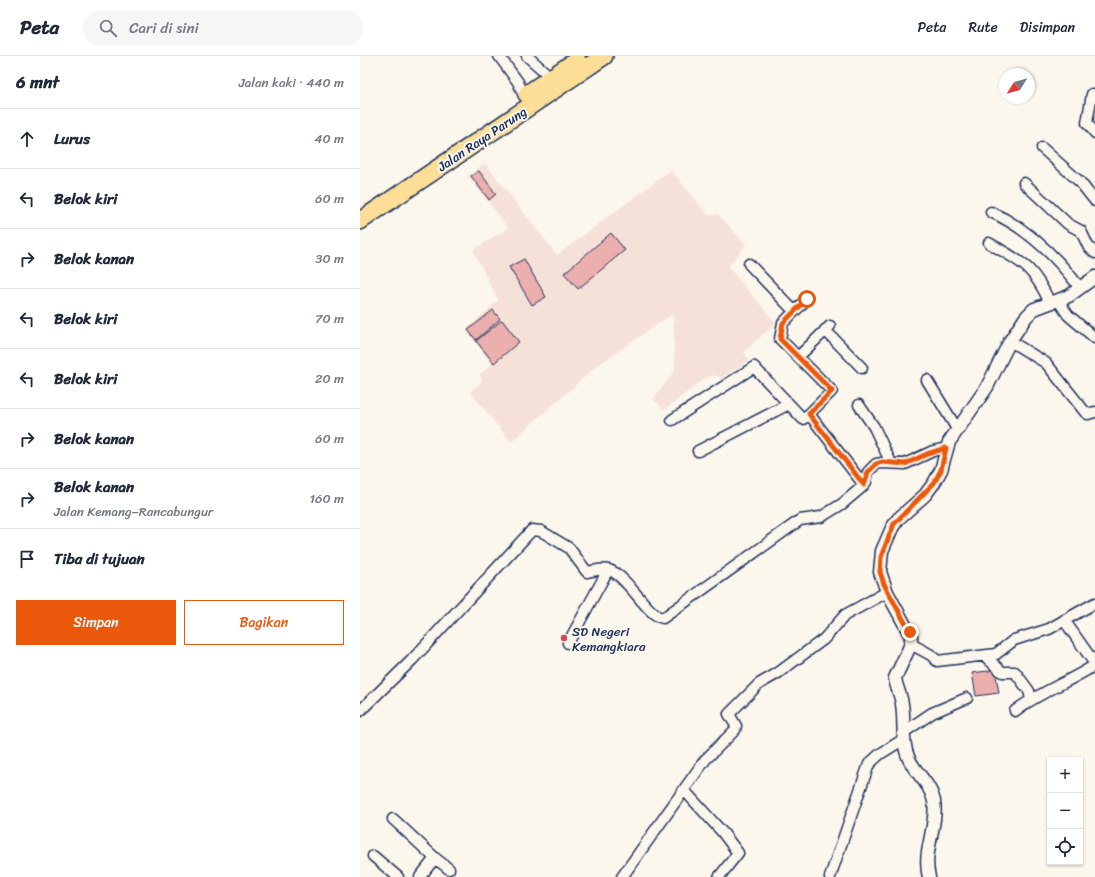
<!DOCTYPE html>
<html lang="id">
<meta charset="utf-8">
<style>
body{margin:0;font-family:Sriracha,sans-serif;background:#f6f6f7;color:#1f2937}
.controls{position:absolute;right:12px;bottom:12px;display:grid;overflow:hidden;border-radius:0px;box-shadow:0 1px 3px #0004}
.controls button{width:36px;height:36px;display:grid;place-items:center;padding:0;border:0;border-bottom:1px solid #e0e1e3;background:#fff;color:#1f2937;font:20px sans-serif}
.compass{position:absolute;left:639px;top:12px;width:36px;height:36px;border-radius:50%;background:#fff;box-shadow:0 1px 3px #0004;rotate:233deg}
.stop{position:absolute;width:12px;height:12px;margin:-9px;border:3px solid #ea580c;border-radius:50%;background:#fff}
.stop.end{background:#ea580c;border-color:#fff;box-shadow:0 1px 4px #0008}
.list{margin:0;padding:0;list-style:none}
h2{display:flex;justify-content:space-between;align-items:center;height:52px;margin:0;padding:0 16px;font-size:17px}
h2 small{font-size:13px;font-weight:400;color:#747a83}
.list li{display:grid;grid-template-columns:26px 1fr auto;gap:12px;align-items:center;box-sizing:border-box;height:60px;padding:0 16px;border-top:1px solid #e0e1e3}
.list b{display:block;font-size:15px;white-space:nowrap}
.list p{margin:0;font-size:13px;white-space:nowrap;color:#747a83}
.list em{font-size:13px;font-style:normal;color:#747a83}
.actions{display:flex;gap:8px;padding:12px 16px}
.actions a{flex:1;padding:9px 0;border:1px solid #ea580c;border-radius:0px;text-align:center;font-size:14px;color:#ea580c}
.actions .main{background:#ea580c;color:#fff}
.icon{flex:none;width:22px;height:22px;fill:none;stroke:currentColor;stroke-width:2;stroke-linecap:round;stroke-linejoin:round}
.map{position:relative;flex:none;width:735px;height:821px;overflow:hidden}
header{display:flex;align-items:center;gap:24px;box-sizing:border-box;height:56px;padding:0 20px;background:#fff;border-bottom:1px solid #e0e1e3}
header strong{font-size:19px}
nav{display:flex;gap:22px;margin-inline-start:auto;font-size:14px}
.search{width:280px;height:36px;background:#f6f6f7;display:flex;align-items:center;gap:10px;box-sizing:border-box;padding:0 14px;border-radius:22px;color:#747a83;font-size:15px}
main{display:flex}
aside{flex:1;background:#fff}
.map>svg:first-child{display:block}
</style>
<header>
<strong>Peta</strong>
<div class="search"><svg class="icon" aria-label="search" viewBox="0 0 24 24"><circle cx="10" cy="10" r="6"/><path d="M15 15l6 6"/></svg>Cari di sini</div>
<nav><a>Peta</a><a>Rute</a><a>Disimpan</a></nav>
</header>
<main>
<aside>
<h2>6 mnt<small>Jalan kaki · 440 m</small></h2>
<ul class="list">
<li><svg class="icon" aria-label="ahead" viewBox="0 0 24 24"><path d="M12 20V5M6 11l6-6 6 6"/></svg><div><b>Lurus</b></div><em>40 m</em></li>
<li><svg class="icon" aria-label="left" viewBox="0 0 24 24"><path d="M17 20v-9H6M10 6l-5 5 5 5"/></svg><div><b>Belok kiri</b></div><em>60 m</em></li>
<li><svg class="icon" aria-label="right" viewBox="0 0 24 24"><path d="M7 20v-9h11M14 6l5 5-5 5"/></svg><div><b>Belok kanan</b></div><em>30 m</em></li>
<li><svg class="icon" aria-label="left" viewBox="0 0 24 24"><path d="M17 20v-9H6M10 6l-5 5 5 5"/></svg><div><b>Belok kiri</b></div><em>70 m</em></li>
<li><svg class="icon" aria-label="left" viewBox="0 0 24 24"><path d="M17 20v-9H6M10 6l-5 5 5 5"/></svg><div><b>Belok kiri</b></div><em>20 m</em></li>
<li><svg class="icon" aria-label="right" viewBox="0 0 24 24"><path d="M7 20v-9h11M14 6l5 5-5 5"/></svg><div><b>Belok kanan</b></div><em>60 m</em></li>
<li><svg class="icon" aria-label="right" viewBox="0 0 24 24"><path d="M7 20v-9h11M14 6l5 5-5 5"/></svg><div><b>Belok kanan</b><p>Jalan Kemang–Rancabungur</p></div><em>160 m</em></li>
<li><svg class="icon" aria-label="arrive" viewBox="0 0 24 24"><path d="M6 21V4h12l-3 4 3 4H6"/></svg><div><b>Tiba di tujuan</b></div></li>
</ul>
<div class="actions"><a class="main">Simpan</a><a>Bagikan</a></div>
</aside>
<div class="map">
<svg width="735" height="821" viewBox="0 0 735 821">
<rect width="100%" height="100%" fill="#fbf7ec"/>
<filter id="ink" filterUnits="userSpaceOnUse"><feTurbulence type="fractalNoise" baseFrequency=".025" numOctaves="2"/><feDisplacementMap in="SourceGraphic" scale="8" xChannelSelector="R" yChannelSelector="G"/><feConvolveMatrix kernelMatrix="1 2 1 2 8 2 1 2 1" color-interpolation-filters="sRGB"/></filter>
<g filter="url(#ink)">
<path fill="#f6e1d9" d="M125 107 197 199 311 114 348 159 358 158 386 189 368 211 416 267 384 296 389 304 361 322 354 319 344 323 304 354 293 343 315 314 313 258 238 309 151 386 110 336 122 325 120 318 132 308 106 274 138 244 113 194 148 172 108 120Z"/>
<path fill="#ebafad" stroke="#1b2f5e" d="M119 115 136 138 129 144 111 120Z
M251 177 265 194 218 233 204 217Z
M164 203 186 241 172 249 149 211Z
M133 254 140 263 116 284 108 274Z
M142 264 159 286 134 307 116 285Z
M635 614 639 637 616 640 612 617Z"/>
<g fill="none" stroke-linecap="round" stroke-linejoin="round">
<defs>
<path id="minor" d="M139 0 158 26 164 40
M167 0 194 24
M732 38 727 67 735 77
M682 92 720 126 735 145
M664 127 708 168 721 175 728 190 735 197
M631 156C667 172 696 200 720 232
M629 187C663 207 673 210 690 247
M389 208 434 255
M698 244 708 259 735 282
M470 270 438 301 472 335 449 358 504 429
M465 274 502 312
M650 285 686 307 725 356 728 358 735 356
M438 301 420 283 423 267 447 243
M567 324 597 373
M499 349 514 371 531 407
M312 364 394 311 443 363 449 358
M338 395 429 348
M704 564 735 608
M208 587 248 514
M551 588 571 599 577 605 636 598 654 584 689 573 735 547
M625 600 642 616H655L669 635 671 643
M0 655 52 604 172 474 181 475 209 492 227 516C235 515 242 512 249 514 267 519 289 562 303 562L440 464 461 461 482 448 501 432 506 426 508 416 516 408 522 407 545 408 573 395 586 392
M655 655C680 636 709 626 735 609
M544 676 572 657 607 642
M324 734 363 777 378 797 359 821
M33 763 75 802
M13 800 38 821
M60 821 75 802 89 813
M262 821 345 704 375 674 376 670 369 658 399 628 418 617 464 583 485 559 527 536
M470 821 509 708 520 698 544 683"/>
<path id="tertiary" d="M569 821C562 795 578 771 574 745 570 727 556 718 549 703 541 686 545 666 542 648 541 639 536 631 535 622L551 588V580L527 536 520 516 522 495 532 472 538 463 565 439 574 427 581 414 589 386 627 331 650 285 666 261 674 253 709 240 735 221"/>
<path id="trunk" d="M167 38 217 4
M0 165 244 0"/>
</defs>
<use href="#minor" stroke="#1b2f5e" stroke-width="13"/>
<use href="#tertiary" stroke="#1b2f5e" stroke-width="15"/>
<use href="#trunk" stroke="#1b2f5e" stroke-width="20"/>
<use href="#minor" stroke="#fbf7ec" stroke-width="10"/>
<use href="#tertiary" stroke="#fbf7ec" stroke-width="12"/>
<use href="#trunk" stroke="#fcde96" stroke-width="17"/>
</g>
</g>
<g fill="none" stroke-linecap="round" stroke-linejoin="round" filter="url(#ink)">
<path stroke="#ea580c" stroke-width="5" d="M447 243 423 267 420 283 472 335 449 358 504 429 508 416 516 408 522 406 545 408 567 398 586 392 581 414 574 427 534 468 521 501 520 516 524 528 550 576"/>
</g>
<circle fill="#d1495b" stroke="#fbf7ec" stroke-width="1.5" cx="204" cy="582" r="4"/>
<g text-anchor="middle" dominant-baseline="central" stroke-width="4" stroke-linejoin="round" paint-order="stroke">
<g font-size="13" fill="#1b2f5e" stroke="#fbf7ec">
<text transform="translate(122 83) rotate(-34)">Jalan Raya Parung</text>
</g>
<g font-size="13" fill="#1b2f5e" stroke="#fbf7ec" text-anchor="start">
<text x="212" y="575">SD Negeri<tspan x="212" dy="15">Kemangkiara</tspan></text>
</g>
</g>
</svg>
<div class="controls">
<button>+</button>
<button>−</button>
<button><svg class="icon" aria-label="locate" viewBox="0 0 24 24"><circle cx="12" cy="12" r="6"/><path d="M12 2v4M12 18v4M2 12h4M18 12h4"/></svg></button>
</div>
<svg class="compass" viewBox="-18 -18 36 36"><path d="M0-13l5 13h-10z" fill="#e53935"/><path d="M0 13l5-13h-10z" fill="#747a83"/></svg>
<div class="stop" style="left:447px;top:243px"></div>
<div class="stop end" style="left:550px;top:576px"></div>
</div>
</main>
